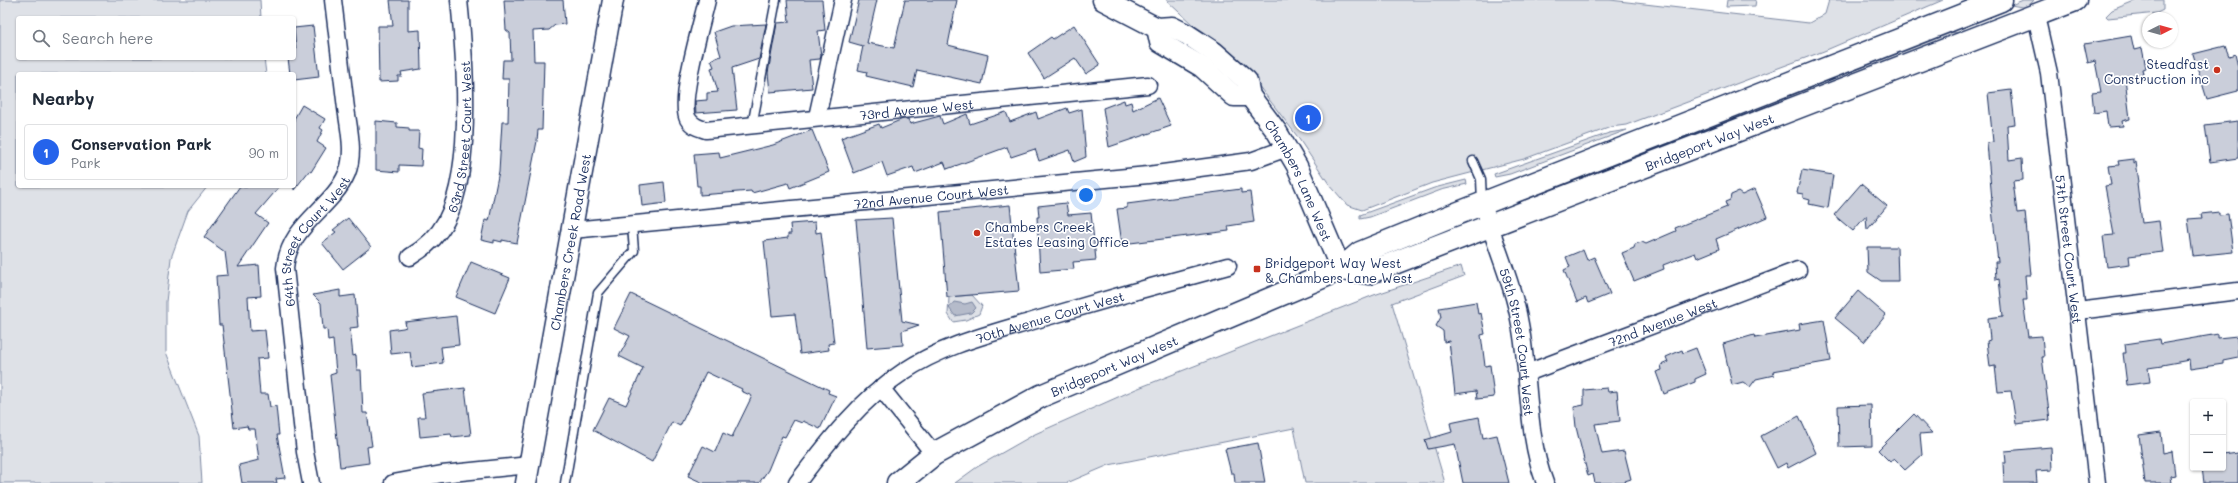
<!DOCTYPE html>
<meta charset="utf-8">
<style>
body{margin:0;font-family:Mali,sans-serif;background:#f6f6f7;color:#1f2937}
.controls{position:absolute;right:12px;bottom:12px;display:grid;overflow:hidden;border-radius:4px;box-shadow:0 1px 3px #0004}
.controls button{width:36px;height:36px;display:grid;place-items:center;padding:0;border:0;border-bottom:1px solid #e0e1e3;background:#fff;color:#1f2937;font:20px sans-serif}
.compass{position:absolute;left:2142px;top:12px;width:36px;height:36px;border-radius:50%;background:#fff;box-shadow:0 1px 3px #0004;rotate:84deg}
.you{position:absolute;left:1086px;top:195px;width:14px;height:14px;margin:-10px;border:3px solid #fff;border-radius:50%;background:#1a73e8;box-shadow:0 0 0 6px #1a73e833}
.badge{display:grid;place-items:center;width:26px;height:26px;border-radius:50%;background:#2563eb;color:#fff;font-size:13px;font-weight:700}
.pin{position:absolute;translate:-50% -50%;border:2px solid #fff;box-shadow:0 1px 4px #0006}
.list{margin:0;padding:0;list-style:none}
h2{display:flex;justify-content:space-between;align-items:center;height:52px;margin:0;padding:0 16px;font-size:17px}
h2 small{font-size:13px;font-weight:400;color:#747a83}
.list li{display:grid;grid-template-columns:26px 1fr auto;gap:12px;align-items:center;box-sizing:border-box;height:56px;margin:0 8px 8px;padding:0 8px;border:1px solid #e0e1e3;border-radius:4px}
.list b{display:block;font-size:15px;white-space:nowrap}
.list p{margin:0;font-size:13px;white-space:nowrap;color:#747a83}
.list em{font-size:13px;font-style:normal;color:#747a83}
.icon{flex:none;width:22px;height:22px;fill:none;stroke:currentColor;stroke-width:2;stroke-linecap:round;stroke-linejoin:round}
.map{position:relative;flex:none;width:2238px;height:483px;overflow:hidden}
.search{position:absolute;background:#fff;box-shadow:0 1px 3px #0004;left:16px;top:16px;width:280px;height:44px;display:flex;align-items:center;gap:10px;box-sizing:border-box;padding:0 14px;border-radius:4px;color:#747a83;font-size:15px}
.panel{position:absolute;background:#fff;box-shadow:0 1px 3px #0004;left:16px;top:72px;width:280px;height:116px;border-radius:4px}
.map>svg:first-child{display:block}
</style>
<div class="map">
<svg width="2238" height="483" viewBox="0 0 2238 483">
<rect width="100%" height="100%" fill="#fff"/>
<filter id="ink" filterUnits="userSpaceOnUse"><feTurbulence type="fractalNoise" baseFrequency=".025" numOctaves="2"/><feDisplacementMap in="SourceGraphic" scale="8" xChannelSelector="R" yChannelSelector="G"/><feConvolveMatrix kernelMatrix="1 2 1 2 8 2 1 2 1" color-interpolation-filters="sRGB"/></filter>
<g filter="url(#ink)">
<path fill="#dee1e7" stroke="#7c88a2" d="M0 0H260L261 18H18V58H264L266 74H18V186H208L188 211 171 258 166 302V352L199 436 202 483H0Z
M1166 0H1610L1809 23 1825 14 1829 0H1943L1824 51 1626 125 1611 127 1524 159 1432 183 1362 210 1347 205 1329 184 1297 136 1258 85Z
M1727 0H1756L1755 6 1726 7Z
M2023 0H2034L2027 8 2011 5Z
M2137 0H2163V10L2157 13 2108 18 2106 16 2112 10Z
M1965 32 1601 172 1620 160 1939 33Z
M1627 130 1510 174 1495 177 1494 174 1609 133Z
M1466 180 1467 184 1441 190 1370 217 1360 219V215L1434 188Z
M1461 266 1464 276 1392 303 1445 483H1305L1294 428 1109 465 1067 483H955L977 467 1035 434 1136 389 1374 295Z
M972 295 982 306 979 314 966 320 953 322 948 314 949 297Z"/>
<path fill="#b5bbca" stroke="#77839f" d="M954 302 965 304 972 302 976 308 971 313 955 316 949 308Z"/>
<path fill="#caceda" stroke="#1b2f5e" d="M390 0H408V31L420 30 421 69 401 72 402 76H398V81L379 82 378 26H393Z
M504 0H563L565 24 555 25 549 30 533 31 534 61H544L542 130H538L537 141 517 243 502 240V242L494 240V243L481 240 485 220 489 221 499 171 502 122H508L509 79H502L503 60H511L510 33 506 30Z
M787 0H822L825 30 818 31 821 56 820 59 809 60 812 88 770 92 768 73 777 23 789 22Z
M859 0H877L867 43 894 48 905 0H957L948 45 988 55 982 84 917 70 913 87 866 76 867 72 858 70 863 46 849 42Z
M766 24 759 59 732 68 737 110 696 113 695 101 707 100V93L718 92 711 68 714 67 711 60 721 56 714 32 731 26Z
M1074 25 1100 65 1086 74 1075 58 1044 78 1028 53 1051 37 1053 39Z
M313 26 319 77 294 80V74H290L288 58H294V51L296 50 294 28Z
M2131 36 2134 50 2142 48 2146 68 2142 69 2143 74 2125 78 2130 119 2122 121 2123 126 2108 127 2106 111 2094 113 2092 93 2101 92 2095 61 2088 63 2084 44Z
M2225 46 2229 56 2235 54 2238 67V91L2207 99 2193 54Z
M2011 90 2015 124 2007 125 2009 160 2022 158 2023 180 2013 181 2017 213 2025 212 2031 275H2025L2027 300H2023L2028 337 2042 336 2044 357H2042L2050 420 2016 424 2011 391 1998 392 1995 366 1990 367 1987 341 1990 340 1988 318 2003 316 1999 279 1996 280 1995 262H1998L1991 200H1992L1987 143 1993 142 1988 93Z
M1158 98 1171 126 1109 147 1103 108 1124 100 1125 104 1131 102 1133 110Z
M302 105 325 119 320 128 323 130 317 142 326 148 311 172 309 171 294 190V119Z
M1067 108 1069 113 1082 109 1086 157 1074 162 1070 150 1039 161 1035 149 1011 157 1007 147 947 169 944 162 915 173 913 167 887 176 882 162 854 173 841 138 879 124 881 128 903 119H908L910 124 940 116 943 124 967 114 970 124 1006 112 1010 122 1036 112 1038 119Z
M376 121 397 123V127L409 128V131H419L418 148 422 149 421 166 399 165V172L376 170Z
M2238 121V158L2210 162 2205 125Z
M812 130 829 172 790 188 788 183 752 193 751 191 700 195V186H697L694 154 719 152 720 158 773 145Z
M2134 159V163L2136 162 2139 182 2137 183 2142 223 2159 221 2163 252 2129 256 2130 264 2107 267 2103 236 2114 235 2105 186 2111 185 2108 166 2119 165 2118 161Z
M1802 170 1833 175 1828 208 1809 204 1810 200 1803 198V194L1797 193Z
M664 182 666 203 642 206 640 185Z
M1861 184 1887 206 1867 230 1866 216 1853 231 1834 215Z
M240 186H280L256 214 268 223 238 267 259 265 261 296 248 297 250 331 265 330 268 358 257 359 260 394H268L270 407 276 406 279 435H277L285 478 276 479 277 483H242L239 465 259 460 255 429H248L247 426 234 428 222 325H219L216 276 228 275 225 252 204 237Z
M1241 189V193L1250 192 1254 222 1228 226 1229 231 1122 244 1117 209 1127 208V204Z
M1755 189 1767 217 1716 239 1719 249 1697 258 1695 253 1663 265 1664 269 1634 281 1622 253 1634 248 1635 244 1642 242 1646 244 1676 231 1675 228 1727 207 1725 202 1730 200 1731 195 1738 192 1742 195Z
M1066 203 1068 215 1091 213 1096 260 1073 262 1074 269 1040 272 1037 217H1039L1038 206Z
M1010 205 1019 291 947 297 940 212Z
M2219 212V215L2228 214 2233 252 2193 256 2188 219 2202 218 2201 214Z
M348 218 371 247 343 269 322 243 336 232 333 230Z
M892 218 902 321 919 325 902 331 903 345 867 348 856 220Z
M815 222 816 233 821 232 834 343 828 344 829 350 800 354 795 314 772 316 764 241 788 238V234H791L790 224Z
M1867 247H1897L1898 281H1881L1868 272Z
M1583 250 1587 260 1594 257 1610 294 1588 303 1586 298 1577 302 1564 270 1570 267 1566 257Z
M471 262 510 278 495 313 456 297Z
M340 290V297L355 295 358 327 350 328 353 356 356 355 357 370H361L363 413H367L372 446 367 447 369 463 340 467 330 375 336 373 333 340 328 341 327 329H323L321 303 313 295Z
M1858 291 1886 315 1864 342 1835 318Z
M631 294 829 390 828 393 836 396 820 429 803 421 802 423 794 420 785 437 782 436 768 470 759 483H703L688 476 703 446 715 452 723 433 732 437 752 396 741 391 742 389 706 372 680 426 672 422 652 462 593 430 609 398 626 405 643 368 619 356 630 336 614 328Z
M1476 302 1478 314 1481 313 1485 334 1481 335 1485 366 1490 365 1494 397 1477 399 1476 391 1455 394 1449 341 1444 342 1443 331 1436 326 1441 317 1439 308Z
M456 316 459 345 441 347 443 363 412 367 410 352 391 354 389 330 403 328 406 327 405 322Z
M1824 320 1831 361 1773 371 1774 375 1756 379 1750 387 1743 382 1732 385 1723 344 1754 335 1755 338 1800 330 1799 324Z
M2218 334V338L2237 336 2238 357 2223 360V364L2190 369 2189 360 2162 365V366L2148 368 2150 382 2127 385 2123 353H2126L2125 344 2159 339 2160 344Z
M1696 348 1706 374 1695 379V382L1664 394 1656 372 1662 370 1661 365 1668 362 1666 357 1682 350 1683 353Z
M465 388 471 435 452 437 451 434 420 437 418 417H425L422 393Z
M1607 388 1608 392 1617 391 1620 421 1595 424 1602 454 1624 451 1631 479 1625 481 1626 483H1595L1593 474 1588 476 1576 427 1574 407 1584 405V390Z
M1871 405 1872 446 1839 447 1838 406Z
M1914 414 1932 433 1920 434 1922 455 1905 470 1894 459 1890 462 1878 450Z
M1799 416 1816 453 1788 468 1786 463 1777 468 1761 436Z
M1479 417 1483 438 1497 435 1509 483H1463L1455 444 1428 449 1425 440 1452 432 1450 423Z
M2161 432 2163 453 2172 451 2175 475 2170 476 2171 483H2145L2139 435Z
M1258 443 1265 483H1235L1234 473H1231L1225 449Z
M2051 447 2052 470 2036 471 2037 483H2004L2003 463H2006L2005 451Z
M2238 453V483H2204L2202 468H2223V455Z"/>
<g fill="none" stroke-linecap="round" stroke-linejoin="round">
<defs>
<path id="service" d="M752 126 776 0
M1473 161 1481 179 1482 202
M565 483 598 293 634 251 632 225"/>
<g id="minor">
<path id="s1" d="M707 0C702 23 678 101 688 119 692 126 699 128 706 130L1148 85"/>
<path id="s2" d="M2036 16 2049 73 2097 483"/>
<path d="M817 117 843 0"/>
<path id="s3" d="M1483 203C1494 244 1513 283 1520 324 1530 376 1526 434 1545 483"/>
<path id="s4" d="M572 230 1148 175 1251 161 1287 148"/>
<path id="s5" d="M410 257C425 248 438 236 446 221 474 169 465 58 459 0"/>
<path d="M2078 311 2238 291"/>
<path id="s6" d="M1527 373 1798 270"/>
<path d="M881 388 934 454"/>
<path id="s7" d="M311 483 305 452 285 268C289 224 332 209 347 173 356 151 347 122 345 100 341 67 337 33 333 0"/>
<path d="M393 483 442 474 529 465"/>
<path id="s8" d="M797 483C828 442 860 400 903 372 943 345 990 334 1036 320 1100 301 1164 283 1228 266"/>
</g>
<g id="tertiary">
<path id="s9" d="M1103 0 1157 28 1172 27 1188 35 1214 52 1247 81 1250 96 1277 132 1297 166 1341 269"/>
<path d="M1157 28 1160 42 1202 67 1234 96H1250"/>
<path id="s10" d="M526 483 613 0"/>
</g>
<g id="primary">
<path id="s11" d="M1341 269 1368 273 2075 0"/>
<path id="s12" d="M898 483 934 454 1041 396 1341 269 1360 253 1446 218 2001 0"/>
</g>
</defs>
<use href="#service" stroke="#1b2f5e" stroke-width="11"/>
<use href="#minor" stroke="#1b2f5e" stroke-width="19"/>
<use href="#tertiary" stroke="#1b2f5e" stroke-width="23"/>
<use href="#primary" stroke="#1b2f5e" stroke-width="25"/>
<use href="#service" stroke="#fff" stroke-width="8"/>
<use href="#minor" stroke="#fff" stroke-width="16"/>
<use href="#tertiary" stroke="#fff" stroke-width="20"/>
<use href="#primary" stroke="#fff" stroke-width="22"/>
</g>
</g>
<g fill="#c8321e" stroke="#fff" stroke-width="1.5">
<circle cx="2217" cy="70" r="4"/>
<circle cx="977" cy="233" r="4"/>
<rect x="1253" y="265" width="8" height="8" rx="2"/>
</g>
<g text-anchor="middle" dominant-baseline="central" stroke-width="3.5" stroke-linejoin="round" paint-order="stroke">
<g font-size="13" fill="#1b2f5e" stroke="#fff" text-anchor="start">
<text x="2209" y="63" text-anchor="end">Steadfast<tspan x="2209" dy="15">Construction inc</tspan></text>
<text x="985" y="226">Chambers Creek<tspan x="985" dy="15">Estates Leasing Office</tspan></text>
<text x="1265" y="262">Bridgeport Way West<tspan x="1265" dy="15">&amp; Chambers Lane West</tspan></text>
</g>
<g font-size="13" fill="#1b2f5e" stroke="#fff">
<text stroke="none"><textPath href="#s1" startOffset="355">73rd Avenue West</textPath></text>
<text stroke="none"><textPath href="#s5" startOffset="138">63rd Street Court West</textPath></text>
<text stroke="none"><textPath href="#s11" startOffset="393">Bridgeport Way West</textPath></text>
<text stroke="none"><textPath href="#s9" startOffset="282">Chambers Lane West</textPath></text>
<text stroke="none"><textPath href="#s4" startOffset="361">72nd Avenue Court West</textPath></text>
<text stroke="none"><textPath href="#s7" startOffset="253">64th Street Court West</textPath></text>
<text stroke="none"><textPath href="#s10" startOffset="245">Chambers Creek Road West</textPath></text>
<text stroke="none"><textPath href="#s2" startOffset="236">57th Street Court West</textPath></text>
<text stroke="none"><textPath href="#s8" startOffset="312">70th Avenue Court West</textPath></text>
<text stroke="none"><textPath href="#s6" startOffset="145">72nd Avenue West</textPath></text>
<text stroke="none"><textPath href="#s3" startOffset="144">59th Street Court West</textPath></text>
<text stroke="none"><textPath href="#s12" startOffset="247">Bridgeport Way West</textPath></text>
</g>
</g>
</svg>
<div class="controls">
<button>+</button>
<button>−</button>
</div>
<svg class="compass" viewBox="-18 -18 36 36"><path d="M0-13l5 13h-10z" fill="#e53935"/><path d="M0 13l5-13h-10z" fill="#747a83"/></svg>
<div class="you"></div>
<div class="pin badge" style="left:1308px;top:118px">1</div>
<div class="search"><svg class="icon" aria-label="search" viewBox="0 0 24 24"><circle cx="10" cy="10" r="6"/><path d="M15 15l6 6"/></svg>Search here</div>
<section class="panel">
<h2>Nearby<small></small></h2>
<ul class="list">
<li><span class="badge">1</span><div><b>Conservation Park</b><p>Park</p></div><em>90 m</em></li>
</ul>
</section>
</div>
